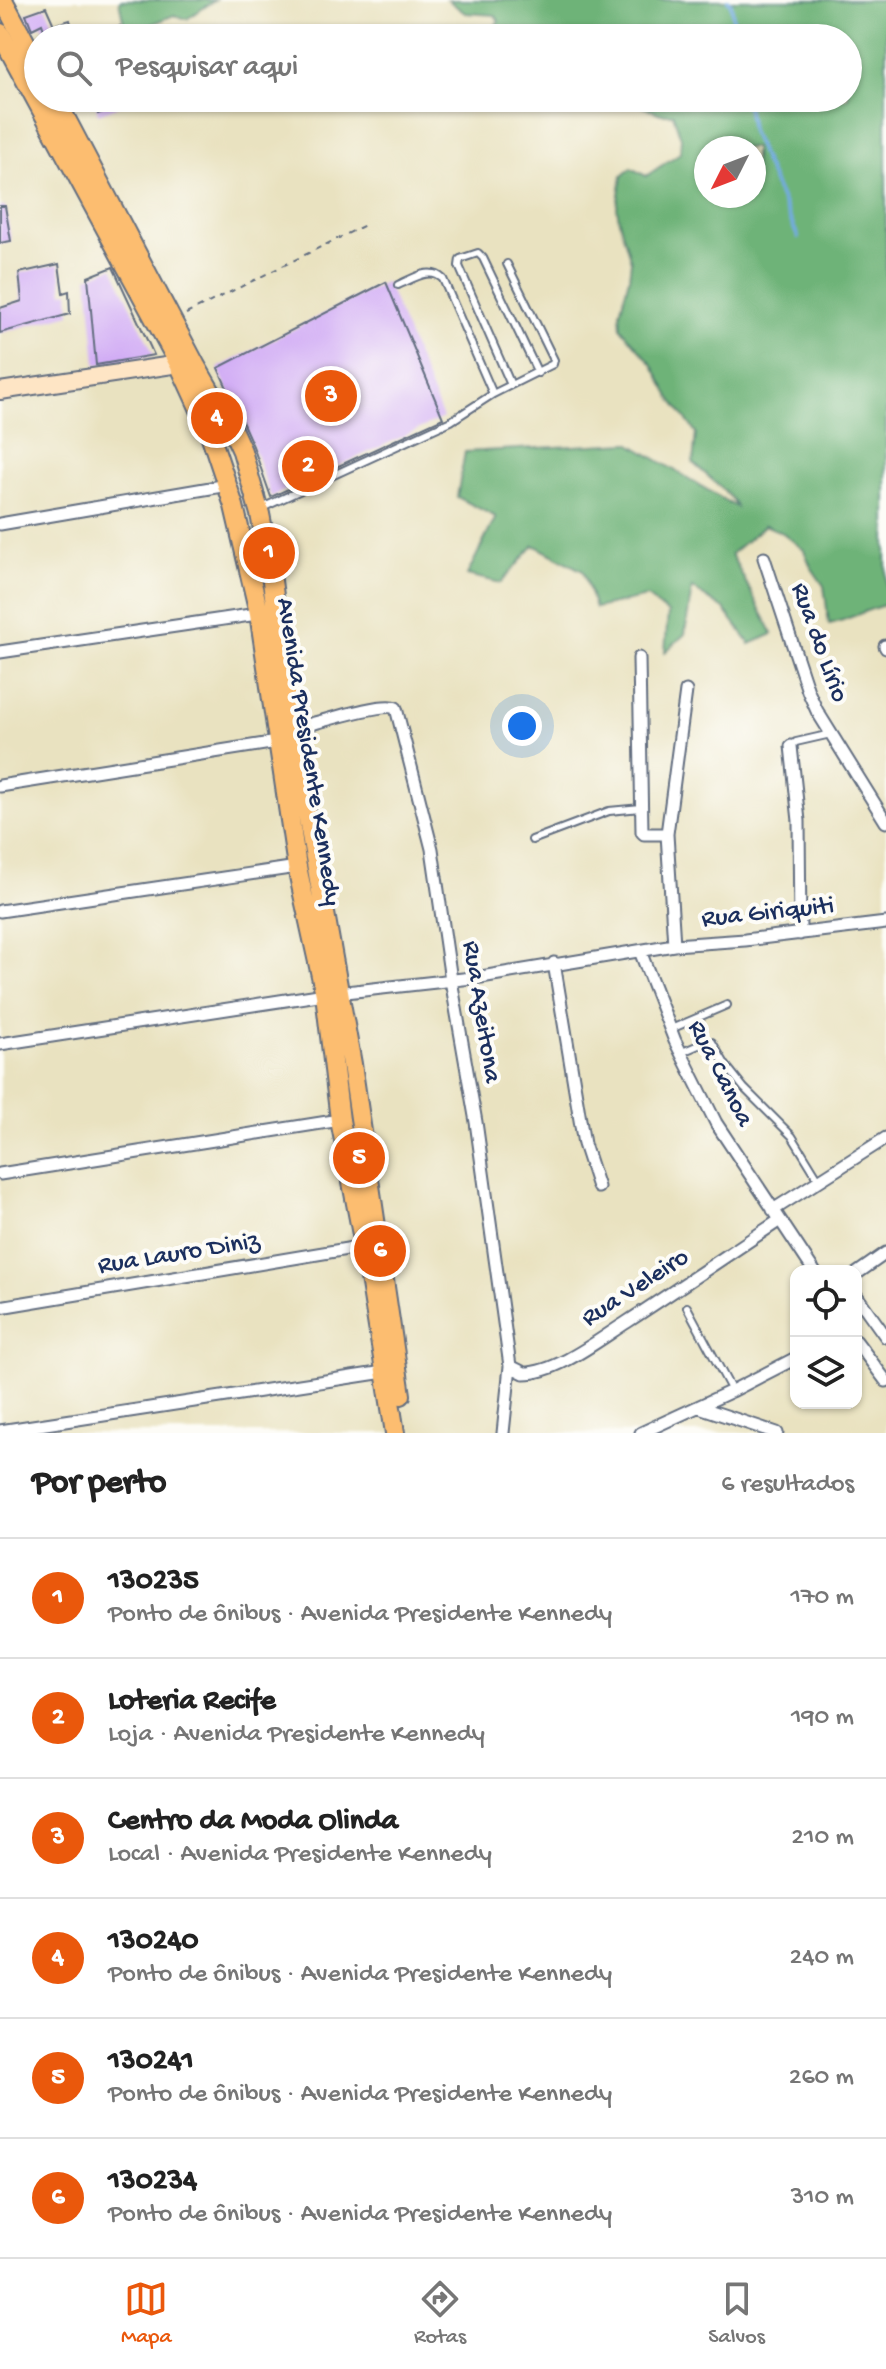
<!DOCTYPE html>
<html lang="pt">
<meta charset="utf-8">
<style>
body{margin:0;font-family:"Gochi Hand",sans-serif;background:#f6f6f6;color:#222}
.controls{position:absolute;right:24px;bottom:24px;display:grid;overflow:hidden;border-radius:16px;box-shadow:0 2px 6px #0004}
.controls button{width:72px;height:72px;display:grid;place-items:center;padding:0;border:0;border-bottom:2px solid #e0e0e0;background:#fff;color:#222;font:40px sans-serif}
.compass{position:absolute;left:694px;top:136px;width:72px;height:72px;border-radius:50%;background:#fff;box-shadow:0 2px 6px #0004;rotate:228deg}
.you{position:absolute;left:522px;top:726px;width:28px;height:28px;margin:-20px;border:6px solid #fff;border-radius:50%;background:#1a73e8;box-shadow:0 0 0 12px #1a73e833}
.badge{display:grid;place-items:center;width:52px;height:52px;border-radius:50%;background:#ea580c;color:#fff;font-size:26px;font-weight:700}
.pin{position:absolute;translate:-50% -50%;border:4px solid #fff;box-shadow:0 2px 8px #0006}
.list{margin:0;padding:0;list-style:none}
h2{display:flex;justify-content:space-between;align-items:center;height:104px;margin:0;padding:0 32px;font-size:34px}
h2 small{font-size:26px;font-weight:400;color:#767676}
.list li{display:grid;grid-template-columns:52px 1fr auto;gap:24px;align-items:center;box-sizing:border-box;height:120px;padding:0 32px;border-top:2px solid #e0e0e0}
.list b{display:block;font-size:30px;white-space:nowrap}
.list p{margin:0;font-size:26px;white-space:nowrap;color:#767676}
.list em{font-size:26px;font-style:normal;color:#767676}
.icon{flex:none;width:44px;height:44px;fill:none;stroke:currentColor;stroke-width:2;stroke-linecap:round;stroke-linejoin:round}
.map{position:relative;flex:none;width:886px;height:1433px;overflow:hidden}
.search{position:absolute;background:#fff;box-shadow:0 2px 6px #0004;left:24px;right:24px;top:24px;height:88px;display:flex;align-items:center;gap:20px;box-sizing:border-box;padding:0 28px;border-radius:44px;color:#767676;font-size:30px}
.sheet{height:824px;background:#fff}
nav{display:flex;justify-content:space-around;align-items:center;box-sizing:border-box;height:112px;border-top:2px solid #e0e0e0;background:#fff;font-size:22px;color:#767676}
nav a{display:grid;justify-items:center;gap:4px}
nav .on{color:#ea580c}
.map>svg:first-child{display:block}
</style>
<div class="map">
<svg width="886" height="1433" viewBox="0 0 886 1433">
<rect width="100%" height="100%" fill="#fdfcf7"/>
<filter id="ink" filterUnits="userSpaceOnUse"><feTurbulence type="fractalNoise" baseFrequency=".0125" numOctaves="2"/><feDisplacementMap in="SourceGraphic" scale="16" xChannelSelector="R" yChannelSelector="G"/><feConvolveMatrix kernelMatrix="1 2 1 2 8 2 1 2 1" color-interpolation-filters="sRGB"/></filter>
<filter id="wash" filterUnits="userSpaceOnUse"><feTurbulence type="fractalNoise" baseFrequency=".006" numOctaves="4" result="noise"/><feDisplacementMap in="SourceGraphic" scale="32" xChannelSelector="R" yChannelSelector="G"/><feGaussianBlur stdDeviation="1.8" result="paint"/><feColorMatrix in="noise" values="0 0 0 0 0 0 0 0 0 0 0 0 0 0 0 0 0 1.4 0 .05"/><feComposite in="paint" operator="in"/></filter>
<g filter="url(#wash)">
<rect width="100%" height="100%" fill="#e9e2c0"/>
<path fill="#6eb378" stroke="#44716b" stroke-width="2" fill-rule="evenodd" d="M121 0H215L187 19 174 15 145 27 142 38H127L119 1Z
M448 0H886V605C866 609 849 620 829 624L824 586 811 567 804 550 783 533 765 525 731 554 773 634 750 644 724 609 692 588 685 634 665 652 668 613 647 597 595 608 583 571 534 545 501 583 467 575 496 517 457 497 465 452 629 443 736 507C730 493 706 475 693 463L696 433 670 397 652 364 621 328 620 312 629 278 631 261 619 221 617 207 622 176 631 168 646 176 680 153 681 138 673 114H661L620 98H848V38H485L499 21 495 15 465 13ZM754 148V196H706V148Z"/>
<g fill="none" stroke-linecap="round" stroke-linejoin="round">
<path stroke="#73abe2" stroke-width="4" d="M728 0 731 4 736 38
M746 98 751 131 798 237"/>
</g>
<g id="blocks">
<path fill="#d2adf5" d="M46 7 54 25 70 20 75 38H47L42 24 32 29 26 14Z
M120 26 123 38H91V37Z
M94 98H138V99L98 114Z
M0 206H5L11 241 0 243Z
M59 264 63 293 69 291 70 314 0 333V308L22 301 19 273Z
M113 267 154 355 96 365 88 277Z
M386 282 443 418 271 497 253 446 218 368Z"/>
</g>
</g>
<g filter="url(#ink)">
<use href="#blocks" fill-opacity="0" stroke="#636e80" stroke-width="2"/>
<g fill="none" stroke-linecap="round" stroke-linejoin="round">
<defs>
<path id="lane" d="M398 285C413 279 430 266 443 279L493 394
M511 385 459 266 460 259 478 253 483 258 538 373
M262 508 451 421 493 394 553 364 554 360 507 264
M791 746 796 742 831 734
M532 840 609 811 641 808
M671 1029 727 1005
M680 1053 708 1041 712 1042 725 1064 744 1088 792 1136 819 1180
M687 1307 732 1391"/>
<path id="street" d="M0 524 228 485
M764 558 808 691 817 711 886 822
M885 646 886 648
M0 652 264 613
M639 658 642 832 644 834H667
M292 729C312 725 382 701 396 708L432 849 451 980 476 1122 510 1366 503 1433
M791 746 799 821 800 934
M0 786 277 742
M0 911 297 867
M674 945 667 834 686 691
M640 951 675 1041 716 1123 814 1271
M554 963 584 1144 598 1187
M337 993 481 977 674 945 745 940 886 923
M0 1044 325 994
M0 1174 340 1120
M773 1210 886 1138
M856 1274 886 1253
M856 1295 886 1337
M0 1307 365 1246
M856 1341 886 1381
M510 1366 524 1373C557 1373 600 1339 627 1322 679 1288 729 1254 780 1220
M699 1407 777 1433
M0 1431 384 1372
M641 1433 732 1391 796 1358"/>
<path id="secondary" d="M0 391 179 364"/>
<path id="primary" d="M3 0 38 66
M0 33 179 364 207 425 234 506 259 613 297 867 325 994 340 1120 369 1271 395 1433
M55 98 196 366 231 427 242 451 260 514 270 566 292 729 352 1064 401 1395"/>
</defs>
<use href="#lane" stroke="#636e80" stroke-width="10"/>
<use href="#street" stroke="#636e80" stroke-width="15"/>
<use href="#secondary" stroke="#636e80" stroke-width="20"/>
<use href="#primary" stroke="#636e80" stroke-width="22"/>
<path stroke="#636e80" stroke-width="2" stroke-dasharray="6 6" stroke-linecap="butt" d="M186 314 367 224"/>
<use href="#lane" stroke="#fff" stroke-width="6"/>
<use href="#street" stroke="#fff" stroke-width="11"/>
<use href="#secondary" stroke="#fee5c5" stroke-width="16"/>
<use href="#primary" stroke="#fcbd6f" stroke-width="18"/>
</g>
</g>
<g text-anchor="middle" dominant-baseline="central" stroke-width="8" stroke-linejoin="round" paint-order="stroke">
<g font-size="26" fill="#1b2f5e" stroke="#fdfcf7">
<text transform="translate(818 643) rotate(70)">Rua do Lírio</text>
<text transform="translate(307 752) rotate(81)">Avenida Presidente Kennedy</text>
<text transform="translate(768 914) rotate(-6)">Rua Giriquiti</text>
<text transform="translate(480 1012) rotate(81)">Rua Azeitona</text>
<text transform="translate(719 1074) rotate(63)">Rua Canoa</text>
<text transform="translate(179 1255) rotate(-9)">Rua Lauro Diniz</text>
<text transform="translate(636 1289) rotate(-33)">Rua Veleiro</text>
</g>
</g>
</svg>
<div class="controls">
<button><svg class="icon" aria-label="locate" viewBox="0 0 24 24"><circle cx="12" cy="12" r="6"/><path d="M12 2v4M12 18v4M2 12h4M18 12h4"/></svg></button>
<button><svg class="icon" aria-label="layers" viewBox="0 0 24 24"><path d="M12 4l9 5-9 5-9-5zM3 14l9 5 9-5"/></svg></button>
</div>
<svg class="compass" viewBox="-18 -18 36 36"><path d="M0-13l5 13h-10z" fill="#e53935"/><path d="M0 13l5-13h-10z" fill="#767676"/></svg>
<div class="you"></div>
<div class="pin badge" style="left:269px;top:553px">1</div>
<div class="pin badge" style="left:308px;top:466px">2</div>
<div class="pin badge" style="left:331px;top:396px">3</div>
<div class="pin badge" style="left:217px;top:418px">4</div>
<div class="pin badge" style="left:359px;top:1158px">5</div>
<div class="pin badge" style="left:380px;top:1251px">6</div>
<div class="search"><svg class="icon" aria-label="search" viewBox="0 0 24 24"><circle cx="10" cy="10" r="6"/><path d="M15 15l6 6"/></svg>Pesquisar aqui</div>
</div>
<section class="sheet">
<h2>Por perto<small>6 resultados</small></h2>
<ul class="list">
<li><span class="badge">1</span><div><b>130235</b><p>Ponto de ônibus · Avenida Presidente Kennedy</p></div><em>170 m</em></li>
<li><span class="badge">2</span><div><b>Loteria Recife</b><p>Loja · Avenida Presidente Kennedy</p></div><em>190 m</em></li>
<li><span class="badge">3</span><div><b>Centro da Moda Olinda</b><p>Local · Avenida Presidente Kennedy</p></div><em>210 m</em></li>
<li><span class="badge">4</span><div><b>130240</b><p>Ponto de ônibus · Avenida Presidente Kennedy</p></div><em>240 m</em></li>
<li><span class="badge">5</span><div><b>130241</b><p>Ponto de ônibus · Avenida Presidente Kennedy</p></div><em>260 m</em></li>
<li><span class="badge">6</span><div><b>130234</b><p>Ponto de ônibus · Avenida Presidente Kennedy</p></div><em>310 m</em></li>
</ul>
</section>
<nav>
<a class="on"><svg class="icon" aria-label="map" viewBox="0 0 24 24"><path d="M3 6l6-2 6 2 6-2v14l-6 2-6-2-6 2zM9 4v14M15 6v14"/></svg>Mapa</a>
<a><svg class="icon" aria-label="directions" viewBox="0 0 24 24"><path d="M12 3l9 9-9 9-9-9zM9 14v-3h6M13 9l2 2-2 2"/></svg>Rotas</a>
<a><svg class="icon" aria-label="saved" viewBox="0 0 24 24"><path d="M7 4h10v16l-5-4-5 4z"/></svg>Salvos</a>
</nav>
